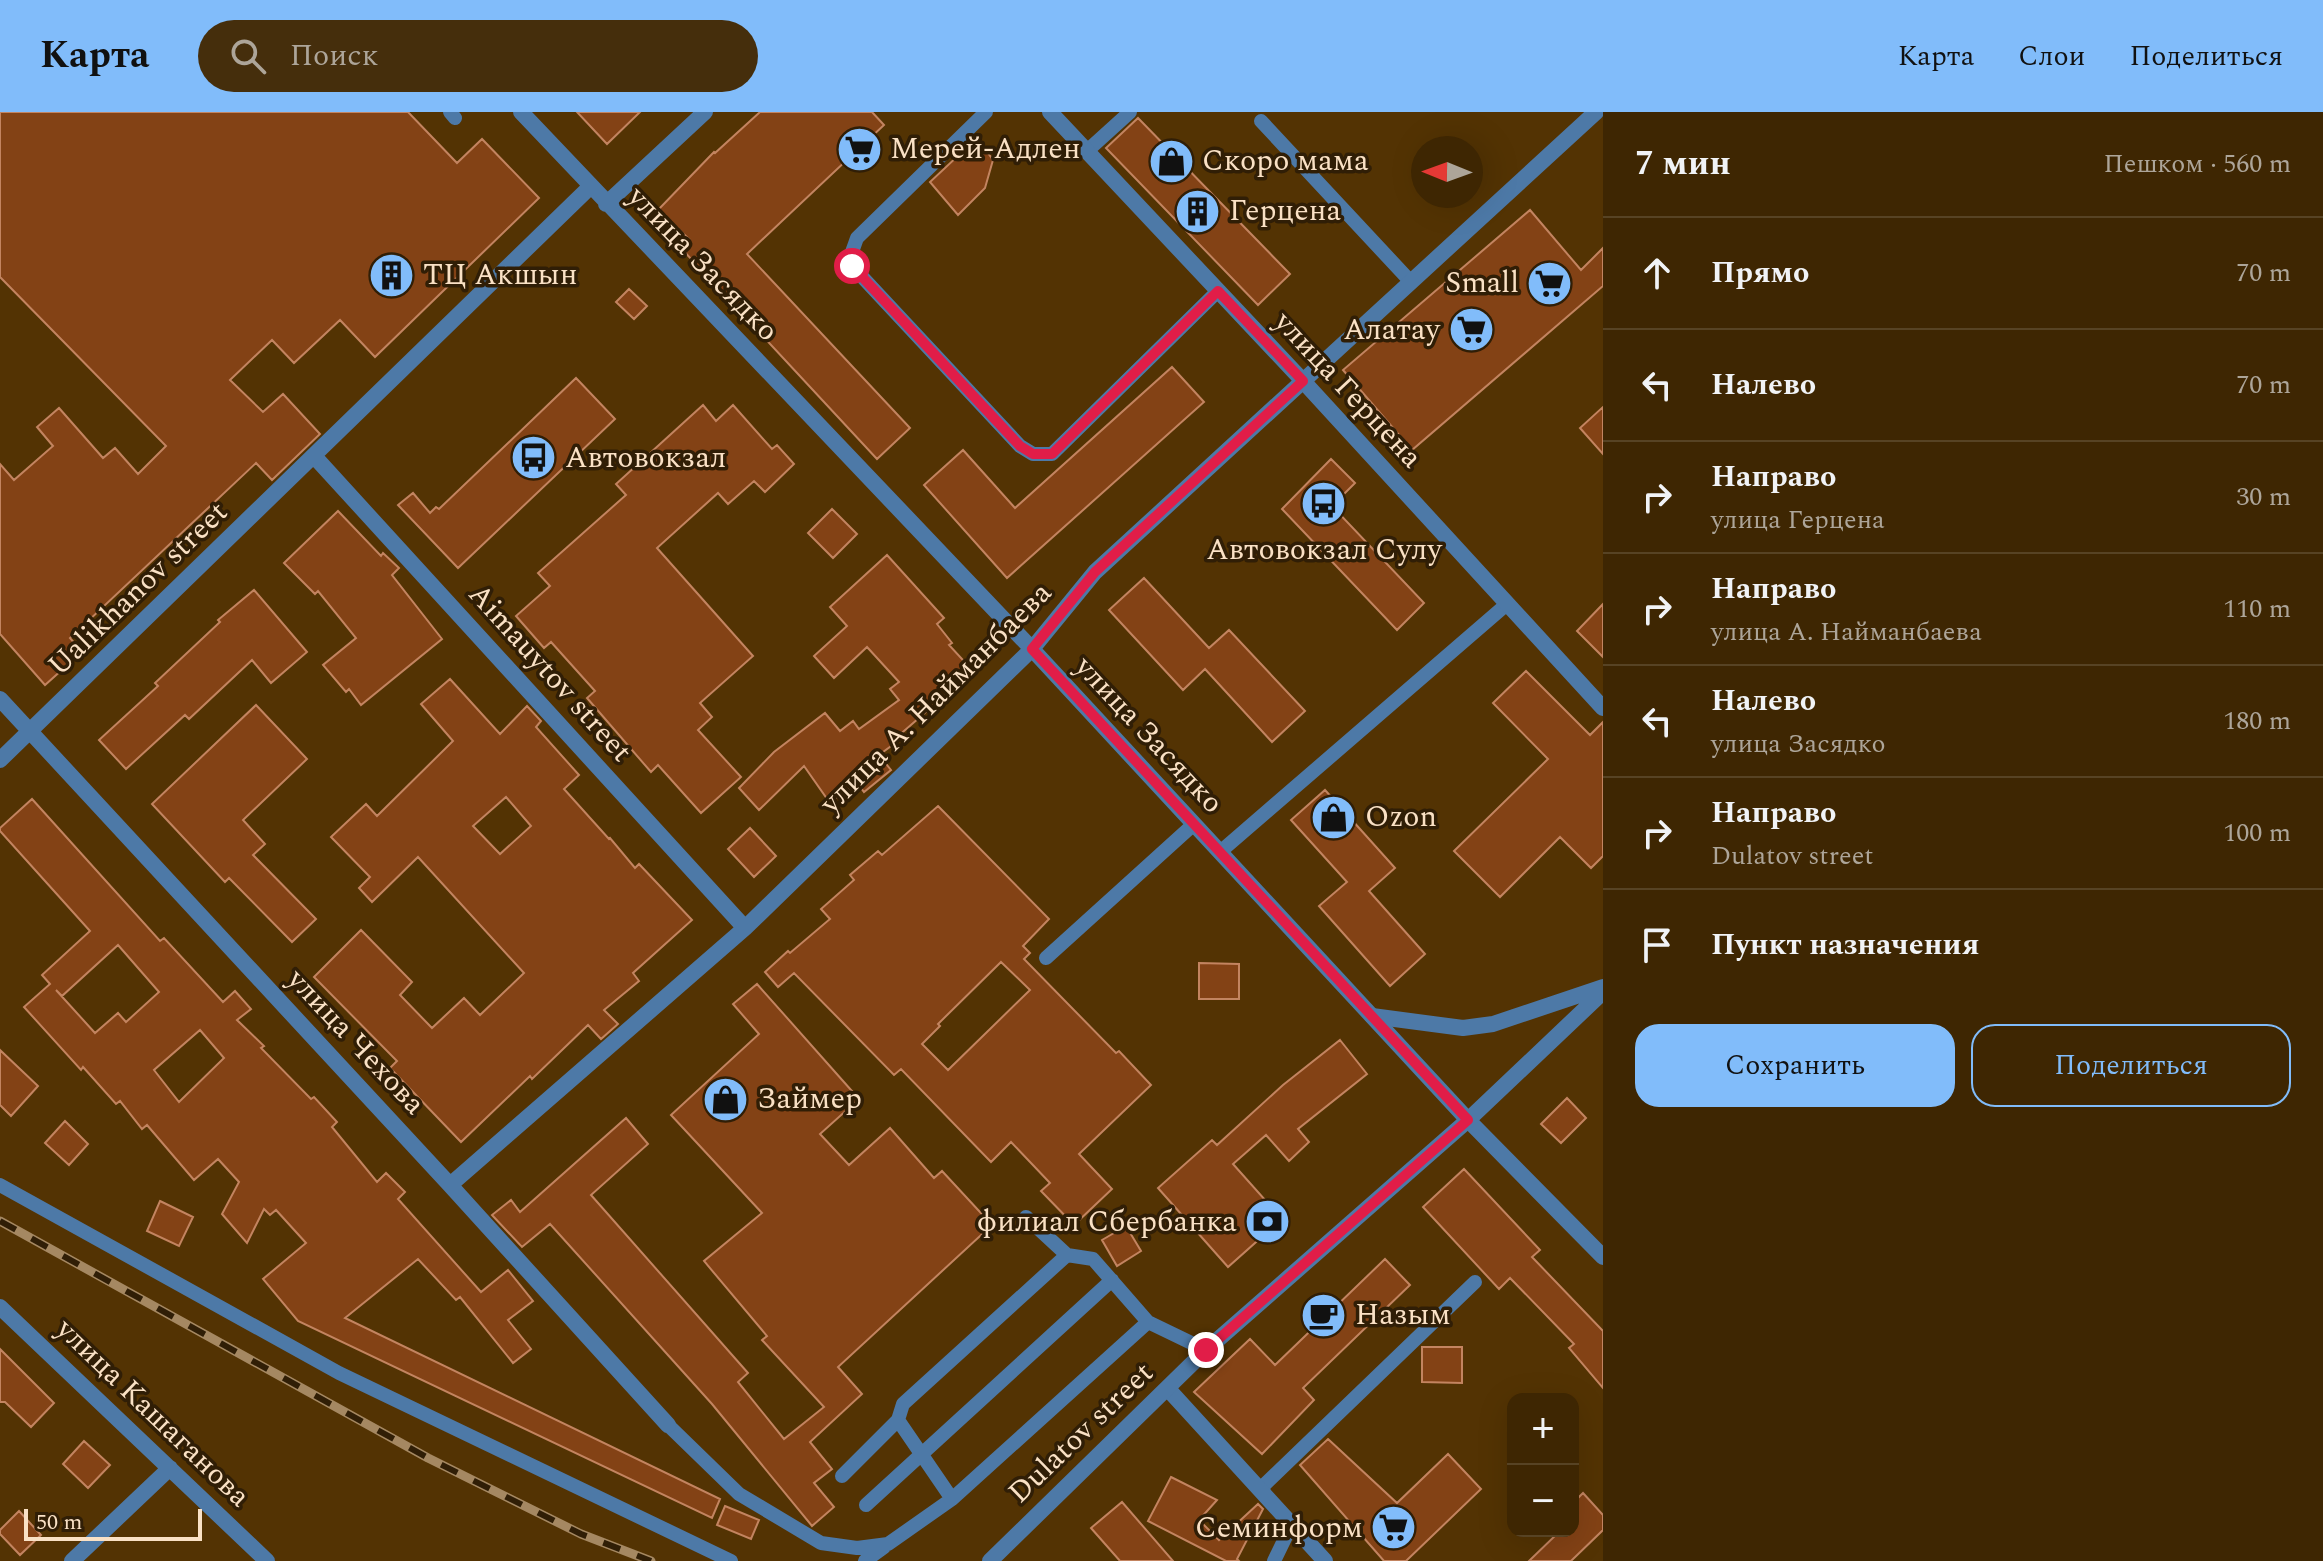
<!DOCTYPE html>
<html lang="ru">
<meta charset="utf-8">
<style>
body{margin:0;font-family:Spectral,serif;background:#452e0c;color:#f1f3f6}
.controls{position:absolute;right:24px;bottom:24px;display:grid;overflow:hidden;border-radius:16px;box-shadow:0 8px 32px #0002}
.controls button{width:72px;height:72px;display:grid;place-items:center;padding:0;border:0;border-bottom:2px solid #574324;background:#3e2602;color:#f1f3f6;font:40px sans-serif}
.compass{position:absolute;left:1411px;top:24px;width:72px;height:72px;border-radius:50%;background:#3e2602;box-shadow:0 8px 32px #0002;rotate:271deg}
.scale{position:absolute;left:24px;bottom:20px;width:178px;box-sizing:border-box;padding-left:8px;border:4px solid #fae1c5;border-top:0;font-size:22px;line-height:28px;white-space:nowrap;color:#fae1c5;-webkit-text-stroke:6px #301e06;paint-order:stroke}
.stop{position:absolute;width:24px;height:24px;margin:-18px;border:6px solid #e11d48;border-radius:50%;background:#fff}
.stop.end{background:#e11d48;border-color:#fff;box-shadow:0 2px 8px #0008}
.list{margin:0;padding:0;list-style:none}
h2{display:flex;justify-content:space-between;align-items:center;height:104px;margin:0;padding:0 32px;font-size:34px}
h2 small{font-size:26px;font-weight:400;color:#ada599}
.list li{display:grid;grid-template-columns:52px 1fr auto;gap:24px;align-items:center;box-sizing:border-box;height:112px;padding:0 32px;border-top:2px solid #574324}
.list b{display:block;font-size:30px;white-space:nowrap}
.list p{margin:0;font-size:26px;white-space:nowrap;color:#ada599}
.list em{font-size:26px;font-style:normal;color:#ada599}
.actions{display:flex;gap:16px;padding:24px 32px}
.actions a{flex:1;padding:18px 0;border:2px solid #81bcfa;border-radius:24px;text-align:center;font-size:28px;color:#81bcfa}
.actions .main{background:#81bcfa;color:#111}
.icon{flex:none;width:44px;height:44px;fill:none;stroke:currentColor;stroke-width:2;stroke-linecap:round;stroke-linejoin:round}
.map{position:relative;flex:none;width:1603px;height:1449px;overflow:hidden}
header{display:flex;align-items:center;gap:48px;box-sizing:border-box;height:112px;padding:0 40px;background:#81bcfa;color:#111}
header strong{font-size:38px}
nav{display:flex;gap:44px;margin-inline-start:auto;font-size:28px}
.search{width:560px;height:72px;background:#452e0c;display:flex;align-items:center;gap:20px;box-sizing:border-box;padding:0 28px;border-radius:44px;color:#ada599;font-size:30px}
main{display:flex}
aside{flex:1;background:#3e2602}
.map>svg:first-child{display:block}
</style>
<header>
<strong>Карта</strong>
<div class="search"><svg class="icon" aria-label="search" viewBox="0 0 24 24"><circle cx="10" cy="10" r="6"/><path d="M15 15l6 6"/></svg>Поиск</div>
<nav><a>Карта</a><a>Слои</a><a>Поделиться</a></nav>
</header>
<main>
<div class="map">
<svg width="1603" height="1449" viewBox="0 0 1603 1449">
<rect width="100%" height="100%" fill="#533303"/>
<path fill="#834215" stroke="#c38460" stroke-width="2" fill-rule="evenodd" d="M0 0H408L457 51 482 27 539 86 375 245 340 208 294 251 272 228 230 268 263 300 283 282 320 322 272 368 256 351 70 526 82 540 45 573 0 522V352L14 368 53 334 37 315 59 296 103 346 115 336 138 362 166 334 0 165Z
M577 0H640L607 32Z
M760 0H872L884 13 747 142 910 316 877 347 680 135 689 127 658 98 714 40 715 41Z
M1138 6 1290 162 1258 193 1106 36Z
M977 26 993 48 985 76 958 103 930 70Z
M1530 98 1581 158 1603 136V174L1412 338 1343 258Z
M629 177 647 194 634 207 616 190Z
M1172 255 1204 290 1007 466 924 373 963 338 1015 396Z
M576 266 615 307 458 456 398 393 413 381 430 401 436 395 439 397Z
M703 293 716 309 733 293 772 337 777 333 794 352 765 380 754 369 728 392 718 381 657 436 753 544 700 591 712 605 698 618 741 665 701 701 658 653 651 660 587 586 595 579 551 530 544 536 516 504 550 474 538 461 626 383 616 372Z
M1603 295V342L1580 316Z
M1331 347 1355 371 1332 394 1424 491 1397 518 1282 397Z
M832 397 857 422 833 446 808 421Z
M338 399 381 444 383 441 399 456 392 463 442 527 361 593 349 577 346 580 323 553 356 526 318 479 315 482 284 451Z
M887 443 944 506 937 512 952 531 949 533 973 559 896 626 898 629 879 643 891 658 864 680 857 671 830 691 804 654 759 698 739 676 774 640 825 601 840 619 853 609 859 617 899 588 890 577 899 570 867 535 834 566 814 544 847 514 830 495Z
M1144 466 1209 536 1229 518 1305 599 1272 630 1205 557 1183 578 1109 498Z
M254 478 307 540 271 571 252 548 189 607 185 603 126 657 99 628 158 574 155 571 220 510 218 508Z
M1603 492V545L1577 519Z
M1526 559 1590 623 1603 610V744L1591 756 1560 725 1500 785 1454 739 1548 647 1493 591Z
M450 567 500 622 527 594 541 609 536 615 579 663 564 677 609 727 610 726 635 756 639 752 692 808 633 861 639 869 604 898 618 912 601 927 588 913 532 967 530 964 461 1030 390 956 397 949 314 865 361 818 412 870 400 883 432 916 464 886 480 903 524 861 418 745 372 790 359 776 370 765 331 725 366 692 377 704 453 629 421 592ZM506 685 531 714 500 742 473 714Z
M256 593 307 647 243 708 265 732 253 743 316 807 292 830 229 766 225 770 152 692Z
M1325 678 1395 756 1369 779 1425 842 1390 874 1319 794 1347 770 1291 708Z
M32 687 160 829 164 826 223 890 235 879 251 897 237 908 264 934 261 936 311 987 314 985 337 1010 332 1015 377 1070 386 1061 405 1080 398 1087 481 1180 508 1158 533 1189 508 1208 531 1237 513 1251 460 1185 456 1188 418 1147 345 1206 720 1387 712 1406 298 1209 263 1167 306 1131 276 1098 270 1103 264 1097 247 1131 222 1102 239 1070 218 1047 194 1068 147 1013 142 1017 120 989 116 992 83 955 81 958 24 895 50 872 42 863 90 819 0 719V716ZM118 833 159 880 126 910 118 901 95 921 56 878 62 884ZM200 918 224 946 179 990 154 958Z
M938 694 1049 807 1023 834 1030 841 1024 847 1116 941 1119 939 1151 973 1079 1042 1112 1077 1074 1113 1041 1079 1050 1071 1011 1030 991 1050 901 957 894 963 794 861 778 875 765 860 788 839 790 841 830 807 821 797 854 768 850 763 878 739 882 743ZM1001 850 1030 878 948 958 922 932 940 914 938 912Z
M750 716 776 744 754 765 728 737Z
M1199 851 1239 852V887H1199Z
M757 872 859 987 820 1022 849 1053 890 1016 934 1066 942 1059 992 1113 838 1255 862 1282 810 1330 832 1357 814 1371 834 1395 812 1414 712 1292 550 1112 522 1135 492 1103 511 1088 520 1100 626 1006 648 1032 591 1083 748 1261 738 1270 784 1327 824 1295 762 1228 767 1224 704 1149 762 1101 671 1003 759 922 733 892Z
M1340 928 1367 962 1298 1017 1309 1030 1289 1049 1266 1023 1233 1052 1282 1107 1228 1155 1158 1076 1212 1028 1217 1033 1283 973Z
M0 938 38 974 11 1004 0 993Z
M1567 986 1586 1006 1561 1031 1541 1012Z
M65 1009 88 1032 69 1053 45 1031Z
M1464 1057 1540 1138 1532 1145 1603 1219V1276L1569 1236 1574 1232 1510 1166 1499 1177 1423 1095Z
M160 1089 193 1105 179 1134 147 1119Z
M1126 1114 1141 1139 1117 1154 1102 1128Z
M1385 1147 1410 1173 1303 1276 1314 1288 1262 1342 1194 1280 1250 1227 1275 1253Z
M1422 1235H1462V1271L1422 1270Z
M0 1237 54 1291 31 1315 5 1290H0Z
M1328 1327 1397 1391 1448 1342 1481 1377 1406 1449H1384L1300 1353Z
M84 1329 110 1353 88 1376 63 1352Z
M1171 1365 1217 1388 1199 1408 1219 1428 1258 1392 1263 1397 1237 1447 1239 1449H1226L1148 1409Z
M1583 1381 1603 1403V1418L1571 1449H1529L1560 1419H1573V1391Z
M1122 1390 1173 1449H1120L1091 1416Z
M725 1394 759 1408 751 1427 717 1413Z
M19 1399 41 1423 20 1443 0 1422V1418Z"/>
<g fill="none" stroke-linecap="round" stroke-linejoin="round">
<path stroke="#4d79a7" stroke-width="14" d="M450 0 455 6
M986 0 857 126 852 140V154L1020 334 1033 342H1052L1218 179
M1261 9 1411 170
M1087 39 1130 0
M1220 740 1507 492
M1046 846 1194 712
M0 1073 339 1261 731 1449
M1026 1105 1067 1143 1093 1147 1148 1210 1206 1238
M668 1313 739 1382 821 1431 857 1436 888 1432 952 1387 1148 1210
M842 1364 898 1308
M1260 1377 1475 1170
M952 1387 898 1308 903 1292 1067 1143
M866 1393 1112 1168
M865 1449 884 1435
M1274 1449 1292 1412"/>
<path stroke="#4d79a7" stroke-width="16" d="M521 0 1032 537 1468 1008 1603 1145
M606 92 705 0
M314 344 745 816
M0 587 450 1073 668 1313
M0 648 590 75
M450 1073 745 816 1032 537 1095 460 1596 0
M0 1195 267 1449
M1168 1277 1325 1449
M72 1449 170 1356"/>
<path stroke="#4d79a7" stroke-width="16" d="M1050 0 1303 269 1603 596
M1372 904 1463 916 1493 912 1603 875
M990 1449 1206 1238 1468 1008 1603 880"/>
<defs>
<path id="rail" d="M0 1109 428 1346 581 1422 651 1449"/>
</defs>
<use href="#rail" stroke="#a58862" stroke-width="9"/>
<use href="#rail" stroke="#301e06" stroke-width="6" stroke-dasharray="18" stroke-linecap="butt"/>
</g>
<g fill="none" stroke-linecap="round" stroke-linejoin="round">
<path stroke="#e11d48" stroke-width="10" d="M852 154 1020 334 1033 342H1052L1218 179 1303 269 1095 460 1032 537 1468 1008 1206 1238"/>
</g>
<defs>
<symbol id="supermarket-disc" viewBox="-11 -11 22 22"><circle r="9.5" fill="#81bcfa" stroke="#301e06"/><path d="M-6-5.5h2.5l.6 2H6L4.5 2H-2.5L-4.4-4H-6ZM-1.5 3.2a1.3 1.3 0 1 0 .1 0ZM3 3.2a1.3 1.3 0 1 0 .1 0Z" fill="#111"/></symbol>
<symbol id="shop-disc" viewBox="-11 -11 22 22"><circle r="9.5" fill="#81bcfa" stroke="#301e06"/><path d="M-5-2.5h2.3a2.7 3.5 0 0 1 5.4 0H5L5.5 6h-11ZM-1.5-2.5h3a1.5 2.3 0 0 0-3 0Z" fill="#111"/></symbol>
<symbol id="building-disc" viewBox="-11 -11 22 22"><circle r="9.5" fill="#81bcfa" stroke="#301e06"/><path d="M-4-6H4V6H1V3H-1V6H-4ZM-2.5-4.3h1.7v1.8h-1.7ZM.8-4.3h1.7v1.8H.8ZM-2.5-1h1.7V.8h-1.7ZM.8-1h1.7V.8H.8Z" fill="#111"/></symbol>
<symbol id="bus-disc" viewBox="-11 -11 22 22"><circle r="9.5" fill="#81bcfa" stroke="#301e06"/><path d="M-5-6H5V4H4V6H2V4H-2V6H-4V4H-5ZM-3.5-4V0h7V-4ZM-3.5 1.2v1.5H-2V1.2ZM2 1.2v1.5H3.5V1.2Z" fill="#111"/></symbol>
<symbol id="bank-disc" viewBox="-11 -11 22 22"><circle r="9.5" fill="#81bcfa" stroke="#301e06"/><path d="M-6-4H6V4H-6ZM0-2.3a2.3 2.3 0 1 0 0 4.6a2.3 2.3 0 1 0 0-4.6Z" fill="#111"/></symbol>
<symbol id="cafe-disc" viewBox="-11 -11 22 22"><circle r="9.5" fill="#81bcfa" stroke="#301e06"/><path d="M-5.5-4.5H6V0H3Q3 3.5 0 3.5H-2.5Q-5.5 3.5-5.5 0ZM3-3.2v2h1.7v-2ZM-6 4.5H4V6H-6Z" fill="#111"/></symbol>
</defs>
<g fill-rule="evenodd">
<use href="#supermarket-disc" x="834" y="12" width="51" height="51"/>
<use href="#shop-disc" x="1146" y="24" width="51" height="51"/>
<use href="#building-disc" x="1172" y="74" width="51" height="51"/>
<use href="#building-disc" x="366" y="138" width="51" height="51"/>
<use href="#supermarket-disc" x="1524" y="146" width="51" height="51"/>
<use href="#supermarket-disc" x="1446" y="192" width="51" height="51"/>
<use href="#bus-disc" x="508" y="320" width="51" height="51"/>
<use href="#bus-disc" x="1298" y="366" width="51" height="51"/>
<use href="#shop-disc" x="1308" y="680" width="51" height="51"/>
<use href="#shop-disc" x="700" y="962" width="51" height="51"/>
<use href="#bank-disc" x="1242" y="1084" width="51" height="51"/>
<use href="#cafe-disc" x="1298" y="1178" width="51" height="51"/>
<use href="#supermarket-disc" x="1368" y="1390" width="51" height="51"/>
</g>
<g text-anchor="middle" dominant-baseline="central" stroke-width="7" stroke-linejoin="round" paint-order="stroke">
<g font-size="30" fill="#fae1c5" stroke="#301e06" text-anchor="start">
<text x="890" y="37">Мерей-Адлен</text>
<text x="1202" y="49">Скоро мама</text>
<text x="1229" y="99">Герцена</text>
<text x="423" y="163">ТЦ Акшын</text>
<text x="1519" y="171" text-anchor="end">Small</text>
<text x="1440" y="218" text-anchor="end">Алатау</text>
<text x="565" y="346">Автовокзал</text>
<text x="1324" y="438" text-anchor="middle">Автовокзал Сулу</text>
<text x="1365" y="705">Ozon</text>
<text x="757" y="987">Займер</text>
<text x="1237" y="1110" text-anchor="end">филиал Сбербанка</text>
<text x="1355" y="1203">Назым</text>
<text x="1363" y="1416" text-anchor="end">Семинформ</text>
</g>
<g font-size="30" fill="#fae1c5" stroke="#301e06">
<text transform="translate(703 152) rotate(46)">улица Засядко</text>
<text transform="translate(1348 278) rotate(47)">улица Герцена</text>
<text transform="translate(138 477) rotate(-44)">Ualikhanov street</text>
<text transform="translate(550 561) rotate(48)">Aimauytov street</text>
<text transform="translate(936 586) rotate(-45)">улица А. Найманбаева</text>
<text transform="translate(1149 623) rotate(47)">улица Засядко</text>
<text transform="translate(356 930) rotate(47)">улица Чехова</text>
<text transform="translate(153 1301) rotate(44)">улица Кашаганова</text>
<text transform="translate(1081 1321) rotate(-44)">Dulatov street</text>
</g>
</g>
</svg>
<div class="controls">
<button>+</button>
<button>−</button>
</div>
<svg class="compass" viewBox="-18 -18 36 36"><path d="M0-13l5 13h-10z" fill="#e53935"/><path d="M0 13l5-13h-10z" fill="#ada599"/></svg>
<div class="scale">50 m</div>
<div class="stop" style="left:852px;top:154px"></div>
<div class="stop end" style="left:1206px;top:1238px"></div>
</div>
<aside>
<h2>7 мин<small>Пешком · 560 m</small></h2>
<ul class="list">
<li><svg class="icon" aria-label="ahead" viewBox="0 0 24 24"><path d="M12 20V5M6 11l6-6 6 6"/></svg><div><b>Прямо</b></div><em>70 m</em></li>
<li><svg class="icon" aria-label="left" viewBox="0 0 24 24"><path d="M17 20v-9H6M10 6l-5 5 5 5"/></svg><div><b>Налево</b></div><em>70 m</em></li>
<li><svg class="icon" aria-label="right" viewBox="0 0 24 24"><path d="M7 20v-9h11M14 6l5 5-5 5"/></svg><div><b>Направо</b><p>улица Герцена</p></div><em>30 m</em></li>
<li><svg class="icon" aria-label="right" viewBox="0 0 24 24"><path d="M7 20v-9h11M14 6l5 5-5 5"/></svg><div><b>Направо</b><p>улица А. Найманбаева</p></div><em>110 m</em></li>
<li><svg class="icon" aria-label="left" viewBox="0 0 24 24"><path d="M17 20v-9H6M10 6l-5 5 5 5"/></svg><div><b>Налево</b><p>улица Засядко</p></div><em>180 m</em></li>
<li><svg class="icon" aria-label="right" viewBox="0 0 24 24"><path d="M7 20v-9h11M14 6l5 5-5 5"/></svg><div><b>Направо</b><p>Dulatov street</p></div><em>100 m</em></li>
<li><svg class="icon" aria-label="arrive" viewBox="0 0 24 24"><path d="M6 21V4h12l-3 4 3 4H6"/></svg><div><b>Пункт назначения</b></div></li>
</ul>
<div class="actions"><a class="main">Сохранить</a><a>Поделиться</a></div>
</aside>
</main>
